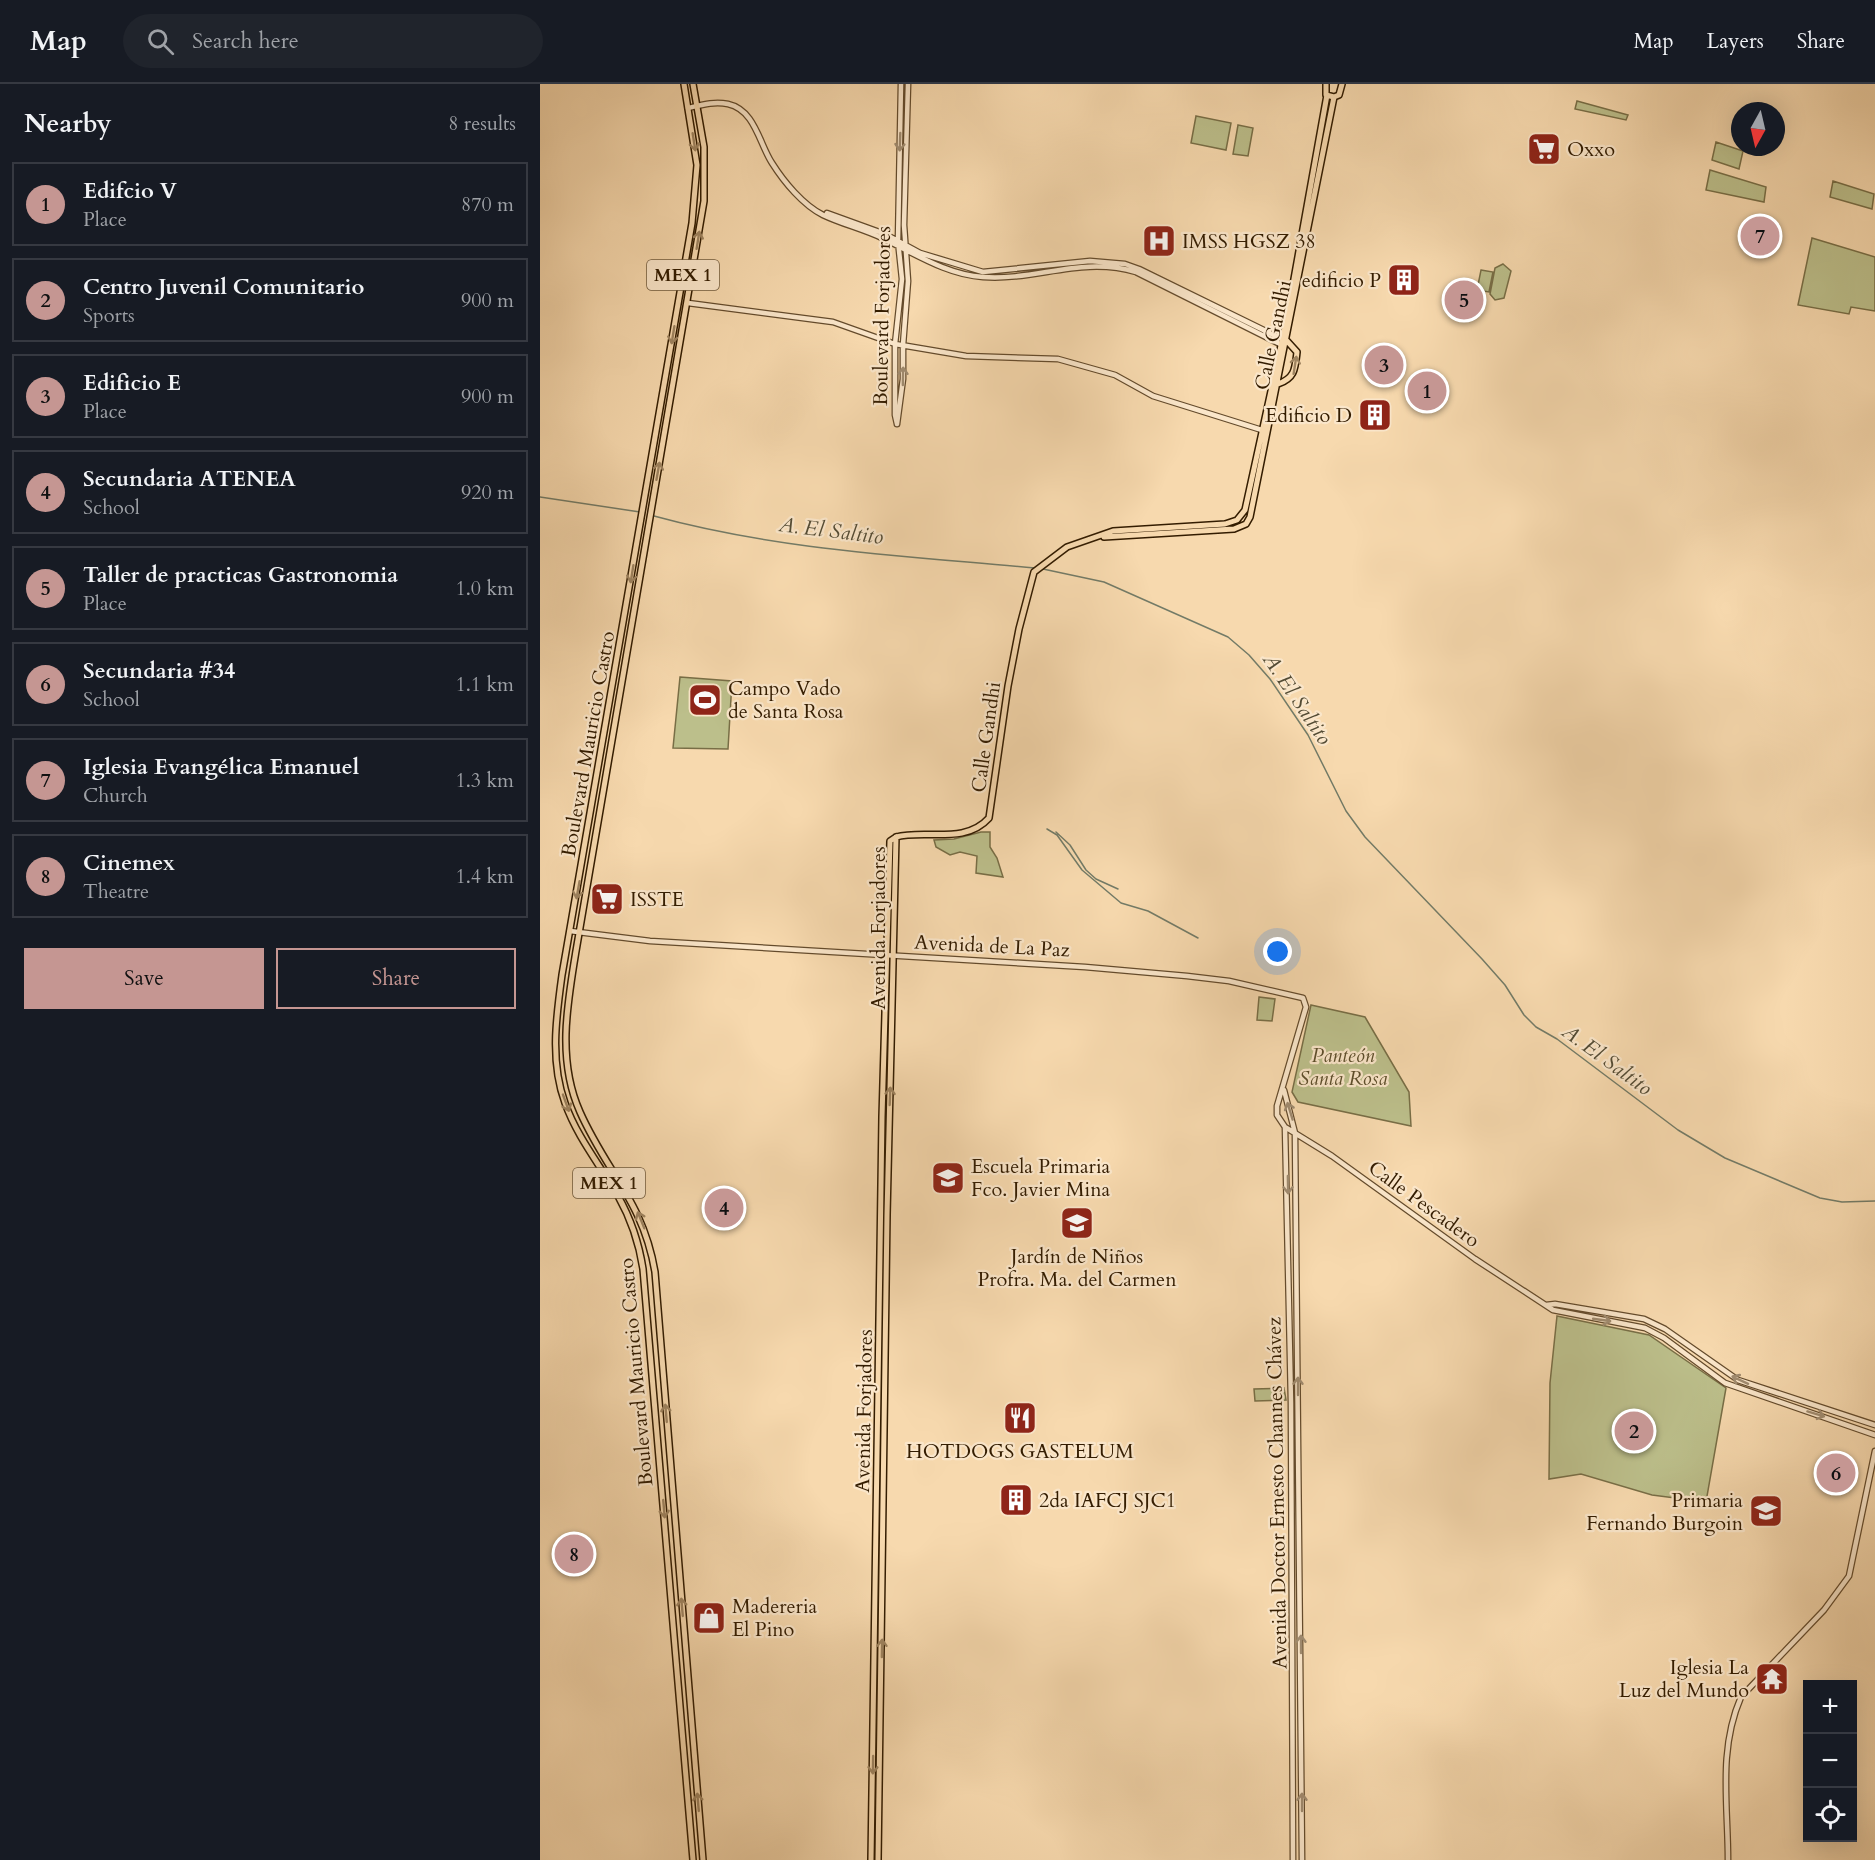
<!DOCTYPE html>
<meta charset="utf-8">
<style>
body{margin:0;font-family:Cardo,serif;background:#20242c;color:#f1f3f6}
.controls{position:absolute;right:18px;bottom:18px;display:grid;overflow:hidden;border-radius:0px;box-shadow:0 6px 24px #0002}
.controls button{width:54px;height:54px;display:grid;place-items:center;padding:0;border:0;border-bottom:2px solid #363941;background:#171b24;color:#f1f3f6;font:30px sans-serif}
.compass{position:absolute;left:1191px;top:18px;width:54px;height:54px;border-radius:50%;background:#171b24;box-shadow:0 6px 24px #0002;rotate:188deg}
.you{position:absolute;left:738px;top:868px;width:21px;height:21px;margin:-15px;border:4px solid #fff;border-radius:50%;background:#1a73e8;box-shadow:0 0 0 9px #1a73e833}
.badge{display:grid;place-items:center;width:39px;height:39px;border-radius:50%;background:#c59692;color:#111;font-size:20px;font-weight:700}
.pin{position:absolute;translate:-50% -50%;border:3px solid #fff;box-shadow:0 2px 6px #0006}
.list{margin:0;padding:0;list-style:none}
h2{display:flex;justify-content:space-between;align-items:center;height:78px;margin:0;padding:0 24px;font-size:26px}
h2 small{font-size:20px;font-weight:400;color:#9ea1a6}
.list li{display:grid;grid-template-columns:39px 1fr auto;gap:18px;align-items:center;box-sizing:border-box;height:84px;margin:0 12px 12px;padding:0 12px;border:2px solid #363941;border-radius:0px}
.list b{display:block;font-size:22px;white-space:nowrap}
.list p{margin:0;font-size:20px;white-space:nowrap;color:#9ea1a6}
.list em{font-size:20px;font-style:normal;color:#9ea1a6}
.actions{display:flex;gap:12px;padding:18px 24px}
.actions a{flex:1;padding:14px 0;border:2px solid #c59692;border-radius:0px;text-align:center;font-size:21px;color:#c59692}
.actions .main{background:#c59692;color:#111}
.icon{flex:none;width:33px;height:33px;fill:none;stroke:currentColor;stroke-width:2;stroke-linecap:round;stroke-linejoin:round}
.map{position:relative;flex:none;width:1335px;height:1776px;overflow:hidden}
header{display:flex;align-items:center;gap:36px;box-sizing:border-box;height:84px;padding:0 30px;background:#171b24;border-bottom:2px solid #363941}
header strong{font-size:28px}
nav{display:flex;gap:33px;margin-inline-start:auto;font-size:21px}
.search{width:420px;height:54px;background:#20242c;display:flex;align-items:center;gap:15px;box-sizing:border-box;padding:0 21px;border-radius:33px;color:#9ea1a6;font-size:22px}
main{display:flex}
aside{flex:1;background:#171b24}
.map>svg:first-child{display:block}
</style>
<header>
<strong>Map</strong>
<div class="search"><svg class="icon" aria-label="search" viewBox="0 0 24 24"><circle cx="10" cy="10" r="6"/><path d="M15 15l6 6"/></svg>Search here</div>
<nav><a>Map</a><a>Layers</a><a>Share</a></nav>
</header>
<main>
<aside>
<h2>Nearby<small>8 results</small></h2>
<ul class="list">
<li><span class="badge">1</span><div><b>Edifcio V</b><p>Place</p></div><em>870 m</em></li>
<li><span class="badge">2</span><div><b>Centro Juvenil Comunitario</b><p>Sports</p></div><em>900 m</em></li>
<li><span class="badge">3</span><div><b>Edificio E</b><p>Place</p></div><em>900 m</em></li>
<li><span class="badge">4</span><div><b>Secundaria ATENEA</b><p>School</p></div><em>920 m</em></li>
<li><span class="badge">5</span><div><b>Taller de practicas Gastronomia</b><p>Place</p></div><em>1.0 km</em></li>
<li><span class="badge">6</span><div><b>Secundaria #34</b><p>School</p></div><em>1.1 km</em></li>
<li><span class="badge">7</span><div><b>Iglesia Evangélica Emanuel</b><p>Church</p></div><em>1.3 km</em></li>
<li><span class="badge">8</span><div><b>Cinemex</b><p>Theatre</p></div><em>1.4 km</em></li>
</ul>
<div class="actions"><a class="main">Save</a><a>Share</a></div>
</aside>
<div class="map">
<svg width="1335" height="1776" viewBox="0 0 1335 1776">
<rect width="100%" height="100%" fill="#f7d9ae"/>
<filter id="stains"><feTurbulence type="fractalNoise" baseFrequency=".00333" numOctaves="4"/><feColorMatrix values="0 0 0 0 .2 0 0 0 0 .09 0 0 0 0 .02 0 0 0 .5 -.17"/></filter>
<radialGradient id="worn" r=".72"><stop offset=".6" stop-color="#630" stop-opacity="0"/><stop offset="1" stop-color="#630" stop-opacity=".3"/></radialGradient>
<path fill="#bcbf8b" stroke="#786e46" stroke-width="1.5" d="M1037 17 1088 31 1086 36 1035 25Z
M656 32 691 39 686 66 651 59Z
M698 41 713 44 708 72 693 70Z
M1176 58 1203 67 1199 85 1172 76Z
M1170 86 1226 103 1224 118 1166 106Z
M1293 97 1334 110 1332 125 1290 113Z
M1272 154 1335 173V227L1311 223 1309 230 1258 221Z
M963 180 971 187 964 214 955 216 950 210 955 184Z
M941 186 953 188 949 208 937 206Z
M140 593 192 597 188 665 133 664Z
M441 748H450V763L457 774 463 793 436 789 437 772 420 768 410 771 396 763 394 756 414 755Z
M719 913 735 915 732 937 717 936Z
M771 921 825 933 869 1008 871 1042 758 1018 752 1008Z
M1017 1232 1109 1251 1186 1304 1166 1418 1112 1411 1041 1390 1009 1395 1010 1299Z
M744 1304 746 1316 715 1317 714 1305Z"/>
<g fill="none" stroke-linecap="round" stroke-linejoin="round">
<path stroke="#737b67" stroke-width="1.5" d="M0 413 100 428
M114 432C238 466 367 472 495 484
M503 485 564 498 688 553 709 571 730 595 768 651 806 727 825 753 942 875 965 901 984 931 996 943 1017 955 1138 1046 1185 1074 1280 1114 1302 1118 1335 1117
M507 745 517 751 542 786 581 819 608 827 658 854
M516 748 530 761 546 786 556 795 578 805"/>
<defs>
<path id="minor" d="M148 24C161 21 174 17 188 20 215 26 219 59 232 79 244 98 263 121 283 131 302 140 323 145 342 154 374 169 407 191 443 193 496 197 541 172 596 188L742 261
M287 129 345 150 380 169 443 188 550 177 585 180 599 185 744 256
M148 219 293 238 355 260 426 272 518 275 575 291 613 312 725 347
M357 340 355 331V260L362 195 358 157 361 0
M357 340 363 295V261L368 197 364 141 368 0
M30 847 110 857 545 883 647 892 689 897 763 914 766 923 737 1022V1031L745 1043 792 1072 935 1175 1013 1226 1105 1244 1124 1254 1185 1299 1335 1351
M744 1006 755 1049 762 1776
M745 1043 751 1319 753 1776
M1006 1221 1015 1220 1104 1235 1125 1245 1198 1296 1335 1341
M1188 1776C1188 1720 1178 1666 1201 1613L1284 1526 1309 1492 1335 1367"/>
<path id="major" d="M144 0 157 81 152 139 22 891C16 934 10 978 25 1019 37 1053 60 1081 78 1112 91 1135 99 1159 103 1185L153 1776
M153 0 164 63V117L36 867C27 921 17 977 40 1028 67 1089 103 1117 115 1188L163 1776
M786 0V11L794 13 799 11 802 0
M738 300C755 294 755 285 757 268L747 257
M564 453 694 445 706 440 710 433 794 13
M356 753C385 745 425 761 449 734L468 602 479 545 494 488 527 463 573 447 685 440 697 436 705 426 747 234 787 11
M331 1776 342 1033 350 757 356 753
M338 1776 347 1131 356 753"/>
</defs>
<use href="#minor" stroke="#644b2c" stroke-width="7"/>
<use href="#major" stroke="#331c00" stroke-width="8"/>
<use href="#minor" stroke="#fae6ca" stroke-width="4.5"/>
<use href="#major" stroke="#f7d9ae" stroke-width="5"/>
</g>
<defs><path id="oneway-shaft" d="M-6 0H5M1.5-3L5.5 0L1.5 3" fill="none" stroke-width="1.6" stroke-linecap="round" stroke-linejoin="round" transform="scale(1.5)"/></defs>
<g stroke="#9f8460">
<use href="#oneway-shaft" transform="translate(154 58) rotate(81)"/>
<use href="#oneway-shaft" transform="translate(158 156) rotate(-81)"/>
<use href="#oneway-shaft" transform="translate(133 251) rotate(99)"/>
<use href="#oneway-shaft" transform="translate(755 281) rotate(-81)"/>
<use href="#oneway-shaft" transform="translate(118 387) rotate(-80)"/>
<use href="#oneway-shaft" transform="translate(92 490) rotate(99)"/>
<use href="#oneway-shaft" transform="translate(38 806) rotate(100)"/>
<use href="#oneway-shaft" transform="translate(350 1012) rotate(-88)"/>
<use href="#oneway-shaft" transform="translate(26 1019) rotate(70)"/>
<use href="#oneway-shaft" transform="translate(101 1136) rotate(-112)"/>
<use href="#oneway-shaft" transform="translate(126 1329) rotate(-95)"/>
<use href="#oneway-shaft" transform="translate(124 1425) rotate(85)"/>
<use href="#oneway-shaft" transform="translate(142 1523) rotate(-95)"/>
<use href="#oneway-shaft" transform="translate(342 1564) rotate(-89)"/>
<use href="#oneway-shaft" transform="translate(333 1681) rotate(91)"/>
<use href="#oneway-shaft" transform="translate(158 1718) rotate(-95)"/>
</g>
<g stroke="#a08b6f">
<use href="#oneway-shaft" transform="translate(360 58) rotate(92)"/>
<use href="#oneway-shaft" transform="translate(363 292) rotate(-89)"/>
<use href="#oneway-shaft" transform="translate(750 1027) rotate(-107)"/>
<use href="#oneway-shaft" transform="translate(748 1101) rotate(89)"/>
<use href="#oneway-shaft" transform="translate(1062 1236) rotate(8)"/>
<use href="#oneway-shaft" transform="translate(1200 1296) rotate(-155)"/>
<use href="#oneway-shaft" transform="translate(758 1302) rotate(-90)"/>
<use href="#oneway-shaft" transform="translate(1276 1330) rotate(17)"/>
<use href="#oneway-shaft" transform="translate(761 1560) rotate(-90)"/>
<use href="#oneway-shaft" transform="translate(762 1718) rotate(-90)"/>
</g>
<defs>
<symbol id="supermarket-square" viewBox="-11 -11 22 22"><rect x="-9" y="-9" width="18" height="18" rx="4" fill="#8f2418" stroke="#fae6ca"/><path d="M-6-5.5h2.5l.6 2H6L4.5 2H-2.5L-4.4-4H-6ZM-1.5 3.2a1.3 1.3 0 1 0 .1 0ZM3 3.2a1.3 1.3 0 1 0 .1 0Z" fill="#fff"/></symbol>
<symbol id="hospital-square" viewBox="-11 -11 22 22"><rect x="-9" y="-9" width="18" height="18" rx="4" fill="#8f2418" stroke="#fae6ca"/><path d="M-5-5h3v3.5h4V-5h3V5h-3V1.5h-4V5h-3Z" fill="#fff"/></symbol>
<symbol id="building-square" viewBox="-11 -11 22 22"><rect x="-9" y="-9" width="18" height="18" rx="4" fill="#8f2418" stroke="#fae6ca"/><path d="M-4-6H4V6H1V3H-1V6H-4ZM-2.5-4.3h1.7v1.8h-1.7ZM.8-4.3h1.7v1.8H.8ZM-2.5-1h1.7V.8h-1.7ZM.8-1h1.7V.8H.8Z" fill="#fff"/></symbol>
<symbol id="stadium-square" viewBox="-11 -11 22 22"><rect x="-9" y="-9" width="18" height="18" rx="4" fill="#8f2418" stroke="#fae6ca"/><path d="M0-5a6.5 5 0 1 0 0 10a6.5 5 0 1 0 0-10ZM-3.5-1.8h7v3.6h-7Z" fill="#fff"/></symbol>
<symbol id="school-square" viewBox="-11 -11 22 22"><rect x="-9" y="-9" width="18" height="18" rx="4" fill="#8f2418" stroke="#fae6ca"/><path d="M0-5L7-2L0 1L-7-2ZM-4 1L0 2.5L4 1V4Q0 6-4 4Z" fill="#fff"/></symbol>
<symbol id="restaurant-square" viewBox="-11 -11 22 22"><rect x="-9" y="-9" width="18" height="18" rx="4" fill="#8f2418" stroke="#fae6ca"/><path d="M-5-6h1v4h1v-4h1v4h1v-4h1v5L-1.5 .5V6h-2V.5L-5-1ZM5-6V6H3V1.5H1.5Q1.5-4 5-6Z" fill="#fff"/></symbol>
<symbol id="shop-square" viewBox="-11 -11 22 22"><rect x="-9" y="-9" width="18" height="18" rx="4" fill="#8f2418" stroke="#fae6ca"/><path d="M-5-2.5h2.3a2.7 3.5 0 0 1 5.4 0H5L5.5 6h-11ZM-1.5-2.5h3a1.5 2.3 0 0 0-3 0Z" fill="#fff"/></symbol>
<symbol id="temple-square" viewBox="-11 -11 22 22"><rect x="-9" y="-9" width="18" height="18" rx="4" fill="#8f2418" stroke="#fae6ca"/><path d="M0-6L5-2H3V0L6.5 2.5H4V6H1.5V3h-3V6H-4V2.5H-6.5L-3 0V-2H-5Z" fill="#fff"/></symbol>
</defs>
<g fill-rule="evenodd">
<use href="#supermarket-square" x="985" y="46" width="38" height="38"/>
<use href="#hospital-square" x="600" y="138" width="38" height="38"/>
<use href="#building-square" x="845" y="177" width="38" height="38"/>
<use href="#building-square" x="816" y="312" width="38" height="38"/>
<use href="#stadium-square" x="146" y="597" width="38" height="38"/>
<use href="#supermarket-square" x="48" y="796" width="38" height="38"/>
<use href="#school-square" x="389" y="1075" width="38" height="38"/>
<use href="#school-square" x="518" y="1120" width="38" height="38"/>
<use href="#restaurant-square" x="461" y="1315" width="38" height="38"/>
<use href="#building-square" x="457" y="1397" width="38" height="38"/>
<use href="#school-square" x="1207" y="1408" width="38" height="38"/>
<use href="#shop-square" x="150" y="1515" width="38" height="38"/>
<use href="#temple-square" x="1213" y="1576" width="38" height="38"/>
</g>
<g text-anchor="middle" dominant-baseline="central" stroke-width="4.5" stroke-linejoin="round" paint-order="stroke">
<g fill="#fae6ca" stroke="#6f593d" stroke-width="1.5">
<rect x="107" y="176" width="72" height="30" rx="4.5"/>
<rect x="33" y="1084" width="72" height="30" rx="4.5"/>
</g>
<g font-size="18" font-weight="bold" fill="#331c00">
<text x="143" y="191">MEX 1</text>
<text x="69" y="1099">MEX 1</text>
</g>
<g font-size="20" fill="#331c00" stroke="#fae6ca" text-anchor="start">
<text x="1027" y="65">Oxxo</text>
<text x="642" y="157">IMSS HGSZ 38</text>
<text x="841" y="196" text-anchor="end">edificio P</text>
<text x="812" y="331" text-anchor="end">Edificio D</text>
<text x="188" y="604">Campo Vado<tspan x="188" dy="23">de Santa Rosa</tspan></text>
<text x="90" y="815">ISSTE</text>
<text x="431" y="1082">Escuela Primaria<tspan x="431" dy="23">Fco. Javier Mina</tspan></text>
<text x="537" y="1172" text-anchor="middle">Jardín de Niños<tspan x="537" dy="23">Profra. Ma. del Carmen</tspan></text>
<text x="480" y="1367" text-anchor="middle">HOTDOGS GASTELUM</text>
<text x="499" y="1416">2da IAFCJ SJC1</text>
<text x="1203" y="1416" text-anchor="end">Primaria<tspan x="1203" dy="23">Fernando Burgoin</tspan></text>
<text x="192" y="1522">Madereria<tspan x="192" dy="23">El Pino</tspan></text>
<text x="1209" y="1583" text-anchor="end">Iglesia La<tspan x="1209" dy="23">Luz del Mundo</tspan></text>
</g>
<g font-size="20" fill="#331c00" stroke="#fae6ca">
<text transform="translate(342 232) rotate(-89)">Boulevard Forjadores</text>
<text transform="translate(733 251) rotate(-78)">Calle Gandhi</text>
<text transform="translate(446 653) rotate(-82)">Calle Gandhi</text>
<text transform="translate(48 660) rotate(-80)">Boulevard Mauricio Castro</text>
<text transform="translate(338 844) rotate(-90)">Avenida Forjadores</text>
<text transform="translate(452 862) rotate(3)">Avenida de La Paz</text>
<text transform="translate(884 1120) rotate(36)">Calle Pescadero</text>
<text transform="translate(96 1288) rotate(-95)">Boulevard Mauricio Castro</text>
<text transform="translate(324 1327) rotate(-89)">Avenida Forjadores</text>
<text transform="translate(737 1409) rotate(-91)">Avenida Doctor Ernesto Channes Chávez</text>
</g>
<g font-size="20" font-style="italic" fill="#5c4d2a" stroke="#fae6ca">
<text x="803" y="971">Panteón<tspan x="803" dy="23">Santa Rosa</tspan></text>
</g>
<g font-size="21" font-style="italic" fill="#534b34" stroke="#fae6ca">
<text transform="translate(291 447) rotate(7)">A. El Saltito</text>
<text transform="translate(757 615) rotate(56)">A. El Saltito</text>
<text transform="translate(1067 976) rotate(36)">A. El Saltito</text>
</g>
</g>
<rect width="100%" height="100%" filter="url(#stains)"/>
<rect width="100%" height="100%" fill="url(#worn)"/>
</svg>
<div class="controls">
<button>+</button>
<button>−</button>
<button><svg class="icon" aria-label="locate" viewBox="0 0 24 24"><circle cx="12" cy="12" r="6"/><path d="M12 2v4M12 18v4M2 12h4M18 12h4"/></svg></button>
</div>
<svg class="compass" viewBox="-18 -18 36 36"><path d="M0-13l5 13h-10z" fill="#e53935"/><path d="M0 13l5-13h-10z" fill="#9ea1a6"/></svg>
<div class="you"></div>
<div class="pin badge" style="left:887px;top:307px">1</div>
<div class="pin badge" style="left:1094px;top:1347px">2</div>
<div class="pin badge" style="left:844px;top:281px">3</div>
<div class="pin badge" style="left:184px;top:1124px">4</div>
<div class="pin badge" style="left:924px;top:216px">5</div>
<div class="pin badge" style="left:1296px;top:1389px">6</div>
<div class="pin badge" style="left:1220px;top:152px">7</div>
<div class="pin badge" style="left:34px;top:1470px">8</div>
</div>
</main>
